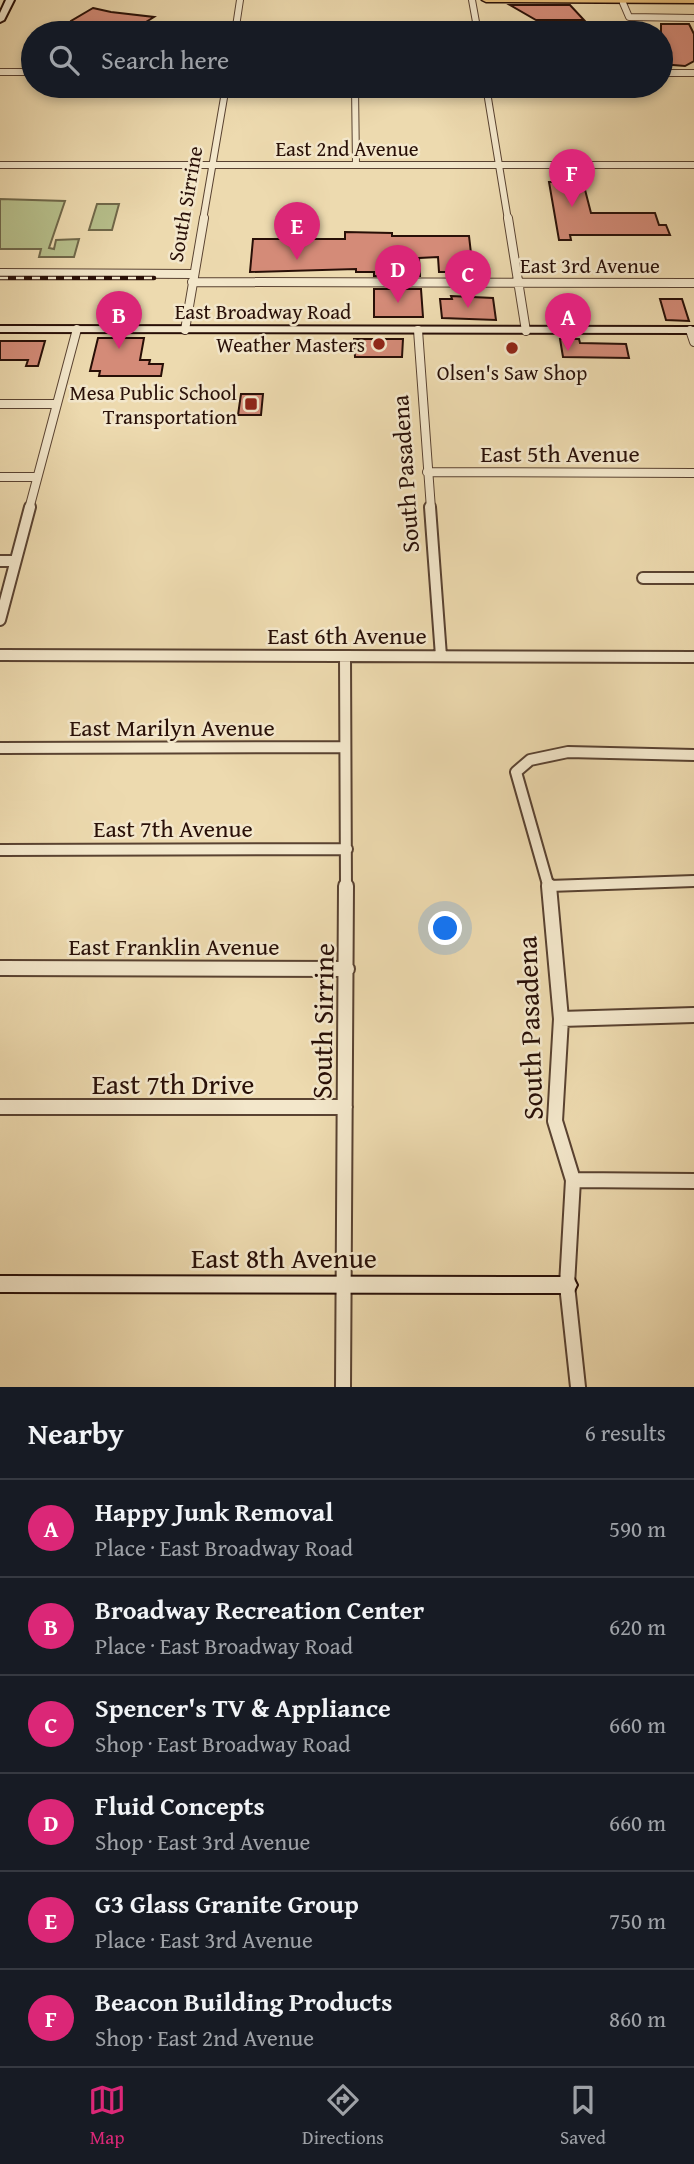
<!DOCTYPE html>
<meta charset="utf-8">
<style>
body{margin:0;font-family:"Gentium Book Plus",serif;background:#242831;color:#f1f3f6}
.you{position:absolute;left:446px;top:929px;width:24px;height:24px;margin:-18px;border:5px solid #fff;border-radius:50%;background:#1a73e8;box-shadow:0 0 0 10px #1a73e833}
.badge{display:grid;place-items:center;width:46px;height:46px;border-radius:50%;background:#db2777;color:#fff;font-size:23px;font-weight:700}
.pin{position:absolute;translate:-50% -58px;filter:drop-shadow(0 2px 4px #0008)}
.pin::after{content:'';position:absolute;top:37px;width:24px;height:21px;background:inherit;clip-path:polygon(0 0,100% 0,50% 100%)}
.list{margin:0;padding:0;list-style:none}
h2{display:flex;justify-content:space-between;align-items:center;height:91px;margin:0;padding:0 28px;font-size:30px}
h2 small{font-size:23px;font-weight:400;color:#9ea1a6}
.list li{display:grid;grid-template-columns:46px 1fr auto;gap:21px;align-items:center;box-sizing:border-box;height:98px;padding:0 28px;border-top:2px solid #363941}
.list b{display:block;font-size:26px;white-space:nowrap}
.list p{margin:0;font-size:23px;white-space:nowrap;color:#9ea1a6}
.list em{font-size:23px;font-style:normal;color:#9ea1a6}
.icon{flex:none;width:38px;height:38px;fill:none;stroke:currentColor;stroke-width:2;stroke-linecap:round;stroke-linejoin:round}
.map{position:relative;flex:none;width:694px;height:1387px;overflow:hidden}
.search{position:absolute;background:#171b24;box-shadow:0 4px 10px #0003;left:21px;right:21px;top:21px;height:77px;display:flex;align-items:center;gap:18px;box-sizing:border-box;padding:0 24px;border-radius:38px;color:#9ea1a6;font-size:26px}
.sheet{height:679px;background:#171b24}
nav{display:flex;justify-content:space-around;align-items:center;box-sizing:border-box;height:98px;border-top:2px solid #363941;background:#171b24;font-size:19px;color:#9ea1a6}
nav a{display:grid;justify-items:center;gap:4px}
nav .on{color:#db2777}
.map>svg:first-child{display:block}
</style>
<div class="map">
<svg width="694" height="1387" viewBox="0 0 694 1387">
<rect width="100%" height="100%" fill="#eddaaf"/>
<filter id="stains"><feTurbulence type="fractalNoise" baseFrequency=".00286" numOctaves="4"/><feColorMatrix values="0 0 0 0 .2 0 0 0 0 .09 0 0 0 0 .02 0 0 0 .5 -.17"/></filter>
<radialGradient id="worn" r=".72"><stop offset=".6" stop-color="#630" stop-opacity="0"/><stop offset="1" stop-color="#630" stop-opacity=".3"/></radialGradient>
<path fill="#b7c08c" stroke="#70684a" stroke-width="2" d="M0 199 65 201 49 248 54 249 56 240 79 239 74 257H39L41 249H0Z
M97 204H119L112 230H89Z"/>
<path fill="#d48b78" stroke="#280f07" stroke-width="2" d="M510 5H570L584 20H536Z
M93 8 111 12 154 17 128 33H75L71 21Z
M661 24H689L694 34V61L685 66 661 64Z
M549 182H583L591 213H655L659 225H666L670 235H570L571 240H559Z
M345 232 392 233V236H469L472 262H486L487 272H439L438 257 419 258 420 276H374V272H356V269L250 272 253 239H345Z
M374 289H421L423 317H374Z
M451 296 493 298 496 320 442 318 440 299H452Z
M660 299H682L689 321 666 320Z
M554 303H569L572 320H557Z
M98 338H144L140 360H150L149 364H163L161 376H99L100 371H90Z
M354 339H403L402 357H355Z
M560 339H579L580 343 626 344 629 358 563 357Z
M0 341H45L38 366H26L28 360H0Z
M241 394H263L261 415H238Z"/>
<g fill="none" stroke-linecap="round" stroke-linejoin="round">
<defs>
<path id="street-far3" d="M472 0 478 33
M623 3 629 17 694 18
M235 33 240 0
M0 72H33
M661 73H694
M355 86 356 165
M486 86 508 220
M0 165H694
M203 220 226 86"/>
<path id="street-far2" d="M508 218 526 331
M0 273 194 274
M192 282 694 283
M185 330 204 218
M418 330 431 509
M690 330 694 342
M0 404H57
M427 472 694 473
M0 477H37
M29 509 77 329"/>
<path id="street-far1" d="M430 507 441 656
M0 561H15
M643 578H694
M0 620 30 507
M0 655 694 657
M345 656 346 888
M0 748 344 747
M0 850 347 849
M549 886 694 881
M549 888 516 772 530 760 568 752 694 755"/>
<path id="street" d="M549 886 561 1019 555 1121 573 1180 567 1285 578 1387
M0 968 347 969
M561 1019 694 1015
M0 1107H345
M573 1180 694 1181
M343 1387 346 886"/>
<path id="secondary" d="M6 0H14L4 20 0 22V13Z
M0 326 694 327V333L0 332Z
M0 1276 567 1277 574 1279 577 1285 574 1291 567 1293 0 1292Z"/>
<path id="primary" d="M482 0H694V3L486 2Z"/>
</defs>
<use href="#street-far3" stroke="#594231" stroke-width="8"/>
<use href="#street-far2" stroke="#594231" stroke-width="10"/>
<use href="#street-far1" stroke="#594231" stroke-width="14"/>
<use href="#street" stroke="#594231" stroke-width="18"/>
<use href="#secondary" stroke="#280f07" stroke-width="4"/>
<use href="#primary" stroke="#280f07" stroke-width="3"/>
<use href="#street-far3" stroke="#f3e7cb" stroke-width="6"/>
<use href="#street-far2" stroke="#f3e7cb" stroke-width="8"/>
<use href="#street-far1" stroke="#f3e7cb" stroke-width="10"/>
<use href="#street" stroke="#f3e7cb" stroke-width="14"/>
<use href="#secondary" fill="#f3e7cb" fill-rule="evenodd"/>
<use href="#primary" fill="#e6bd78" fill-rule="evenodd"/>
<defs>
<path id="rail" d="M0 278H154"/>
</defs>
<use href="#rail" stroke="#280f07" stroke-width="4.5"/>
<use href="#rail" stroke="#f3e7cb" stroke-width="2.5" stroke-dasharray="8" stroke-linecap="butt"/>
</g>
<g fill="#8f2418" stroke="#f3e7cb" stroke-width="2.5">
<circle cx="379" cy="344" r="7"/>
<circle cx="512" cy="348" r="7"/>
<rect x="244" y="397" width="14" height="14" rx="3.5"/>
</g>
<g text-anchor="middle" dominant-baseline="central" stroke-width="5" stroke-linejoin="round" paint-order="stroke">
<g font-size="21" fill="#280f07" stroke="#f3e7cb">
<text x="347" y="148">East 2nd Avenue</text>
<text transform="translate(185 204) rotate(-80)">South Sirrine</text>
<text x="590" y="265">East 3rd Avenue</text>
<text x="263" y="311">East Broadway Road</text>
</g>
<g font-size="21" fill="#280f07" stroke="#f3e7cb" text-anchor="end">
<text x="365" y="344">Weather Masters</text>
<text x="512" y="372" text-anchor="middle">Olsen's Saw Shop</text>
<text x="237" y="392">Mesa Public School<tspan x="237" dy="24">Transportation</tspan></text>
</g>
<g font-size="24" fill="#280f07" stroke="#f3e7cb">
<text x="560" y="453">East 5th Avenue</text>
<text transform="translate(405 474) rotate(-94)">South Pasadena</text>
<text x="347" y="635">East 6th Avenue</text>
<text x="172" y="727">East Marilyn Avenue</text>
<text x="173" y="828">East 7th Avenue</text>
<text x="174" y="946">East Franklin Avenue</text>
</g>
<g font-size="28" fill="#280f07" stroke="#f3e7cb">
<text transform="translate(322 1021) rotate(-89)">South Sirrine</text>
<text transform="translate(529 1028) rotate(-92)">South Pasadena</text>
<text x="173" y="1083">East 7th Drive</text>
<text x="284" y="1257">East 8th Avenue</text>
</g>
</g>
<rect width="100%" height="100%" filter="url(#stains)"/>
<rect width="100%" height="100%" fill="url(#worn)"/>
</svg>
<div class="you"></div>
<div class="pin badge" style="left:568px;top:351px">A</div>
<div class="pin badge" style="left:119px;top:349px">B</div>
<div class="pin badge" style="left:468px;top:308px">C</div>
<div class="pin badge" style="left:398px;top:303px">D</div>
<div class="pin badge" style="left:297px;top:260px">E</div>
<div class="pin badge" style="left:572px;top:207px">F</div>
<div class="search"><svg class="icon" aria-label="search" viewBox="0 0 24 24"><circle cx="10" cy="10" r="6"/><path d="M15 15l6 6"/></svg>Search here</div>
</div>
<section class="sheet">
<h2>Nearby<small>6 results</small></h2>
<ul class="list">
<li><span class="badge">A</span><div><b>Happy Junk Removal</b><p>Place · East Broadway Road</p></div><em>590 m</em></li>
<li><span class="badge">B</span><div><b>Broadway Recreation Center</b><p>Place · East Broadway Road</p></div><em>620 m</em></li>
<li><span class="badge">C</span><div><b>Spencer's TV &amp; Appliance</b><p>Shop · East Broadway Road</p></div><em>660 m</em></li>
<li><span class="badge">D</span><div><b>Fluid Concepts</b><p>Shop · East 3rd Avenue</p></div><em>660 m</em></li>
<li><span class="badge">E</span><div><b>G3 Glass Granite Group</b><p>Place · East 3rd Avenue</p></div><em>750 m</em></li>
<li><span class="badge">F</span><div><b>Beacon Building Products</b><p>Shop · East 2nd Avenue</p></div><em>860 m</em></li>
</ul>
</section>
<nav>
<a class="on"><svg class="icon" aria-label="map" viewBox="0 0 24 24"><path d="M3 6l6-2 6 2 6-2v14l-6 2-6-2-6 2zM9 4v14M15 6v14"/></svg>Map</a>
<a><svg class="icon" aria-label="directions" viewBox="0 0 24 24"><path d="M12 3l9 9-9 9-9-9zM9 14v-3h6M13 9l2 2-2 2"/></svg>Directions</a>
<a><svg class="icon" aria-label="saved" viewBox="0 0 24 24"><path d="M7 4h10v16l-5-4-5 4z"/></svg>Saved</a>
</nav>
